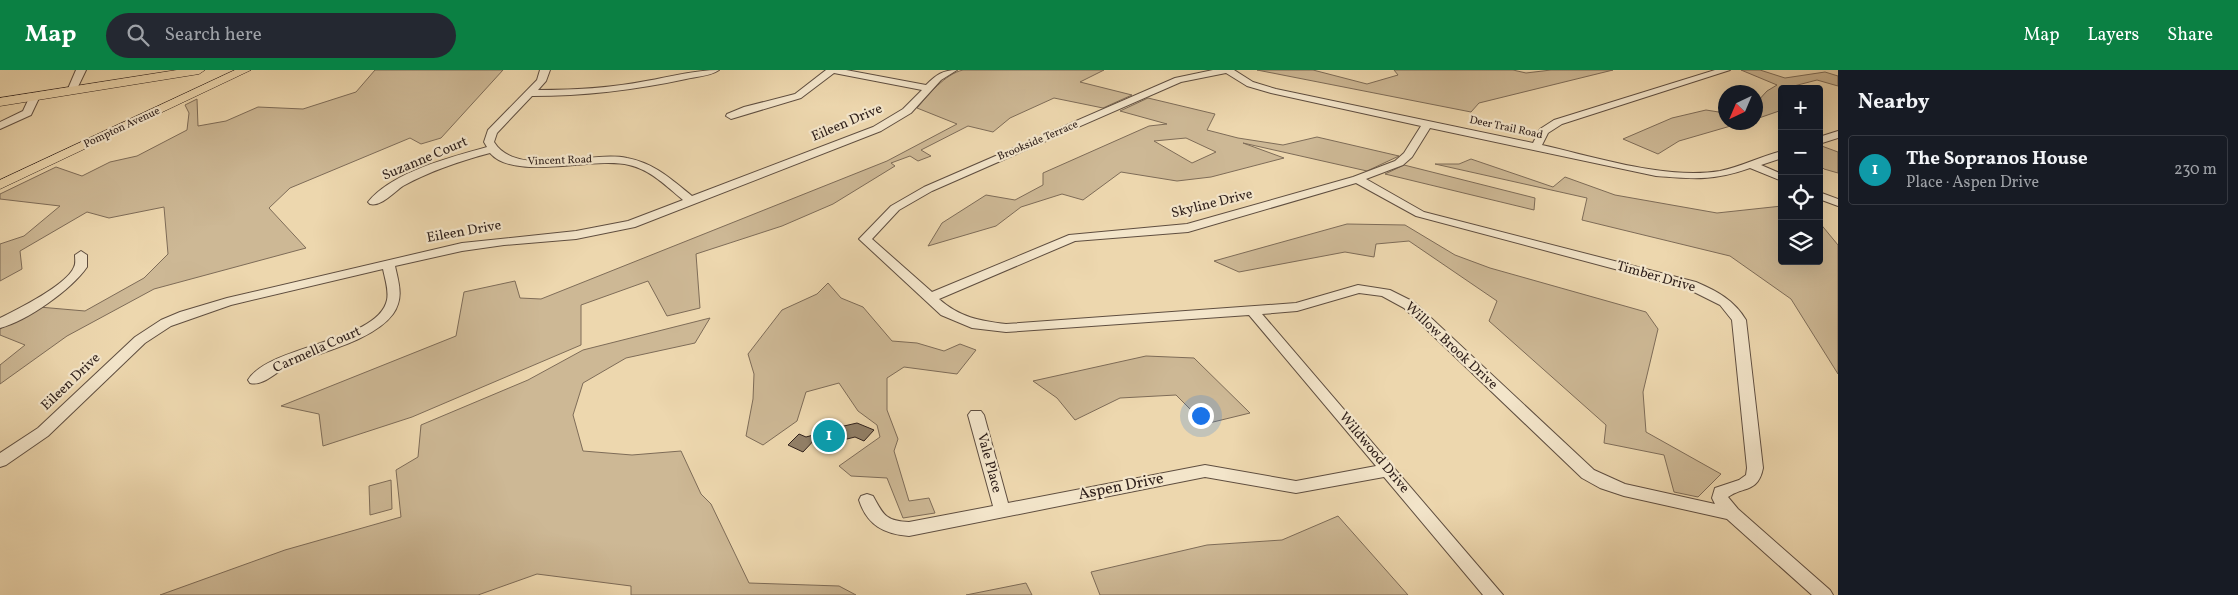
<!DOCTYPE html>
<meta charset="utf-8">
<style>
body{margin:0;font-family:Vollkorn,serif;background:#242831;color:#f1f3f6}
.controls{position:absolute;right:15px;top:15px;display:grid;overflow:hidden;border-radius:5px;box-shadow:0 5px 20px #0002}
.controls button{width:45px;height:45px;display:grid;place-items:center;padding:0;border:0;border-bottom:1px solid #363941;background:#171b24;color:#f1f3f6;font:25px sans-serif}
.compass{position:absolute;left:1718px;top:15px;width:45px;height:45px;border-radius:50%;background:#171b24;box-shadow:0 5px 20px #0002;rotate:224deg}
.you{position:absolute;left:1200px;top:345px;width:18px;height:18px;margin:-12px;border:4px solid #fff;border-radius:50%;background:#1a73e8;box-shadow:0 0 0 8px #1a73e833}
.badge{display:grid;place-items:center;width:32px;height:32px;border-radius:50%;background:#0b8043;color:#fff;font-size:16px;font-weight:700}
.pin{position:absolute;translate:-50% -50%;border:2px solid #fff;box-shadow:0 1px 5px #0006}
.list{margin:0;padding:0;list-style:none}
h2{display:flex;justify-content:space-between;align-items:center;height:65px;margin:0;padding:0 20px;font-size:21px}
h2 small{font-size:16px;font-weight:400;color:#9ea1a6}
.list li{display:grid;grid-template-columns:32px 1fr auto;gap:15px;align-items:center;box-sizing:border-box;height:70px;margin:0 10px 10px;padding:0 10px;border:1px solid #363941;border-radius:5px}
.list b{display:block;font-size:19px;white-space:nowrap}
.list p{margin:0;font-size:16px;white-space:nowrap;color:#9ea1a6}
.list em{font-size:16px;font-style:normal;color:#9ea1a6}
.icon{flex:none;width:28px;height:28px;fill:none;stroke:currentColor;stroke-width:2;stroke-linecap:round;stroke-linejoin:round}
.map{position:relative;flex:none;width:1838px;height:525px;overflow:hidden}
header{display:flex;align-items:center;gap:30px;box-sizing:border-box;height:70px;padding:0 25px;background:#0b8043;color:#fff}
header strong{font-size:24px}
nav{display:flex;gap:28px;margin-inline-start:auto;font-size:18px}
.search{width:350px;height:45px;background:#242831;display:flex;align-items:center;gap:12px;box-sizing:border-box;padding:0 18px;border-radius:28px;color:#9ea1a6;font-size:19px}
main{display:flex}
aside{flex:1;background:#171b24}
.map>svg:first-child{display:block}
</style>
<header>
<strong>Map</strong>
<div class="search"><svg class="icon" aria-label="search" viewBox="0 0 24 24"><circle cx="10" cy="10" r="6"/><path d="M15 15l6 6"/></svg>Search here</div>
<nav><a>Map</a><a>Layers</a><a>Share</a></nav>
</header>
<main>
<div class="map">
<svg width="1838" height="525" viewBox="0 0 1838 525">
<rect width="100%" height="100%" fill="#edd7ae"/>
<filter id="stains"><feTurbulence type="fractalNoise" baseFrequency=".004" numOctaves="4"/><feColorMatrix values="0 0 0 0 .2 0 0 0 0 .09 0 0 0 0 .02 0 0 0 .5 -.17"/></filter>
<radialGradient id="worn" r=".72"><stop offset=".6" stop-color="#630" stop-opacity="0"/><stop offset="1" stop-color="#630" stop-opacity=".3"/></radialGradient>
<path fill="#cdb895" stroke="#7e6c58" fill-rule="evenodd" d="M375 0H503L441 68 421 74 410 68 290 118 269 138 306 178 154 219 67 266 0 314V295L25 275 0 265V259L39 237 85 241 144 208 168 184 164 137 109 148 87 142 20 181 22 199 0 211V174L24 166 60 136 0 129V124L56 97 82 106 110 92 137 86 187 60 189 43 185 35 197 29 198 56 226 51 258 37 303 39 356 22Z
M963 0H1104L1080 12 1132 25 1103 38 1054 28 1010 48 993 62 968 56 921 80 931 86 918 91 910 86 891 93 895 96 833 134 782 156 696 184 700 238 667 246 648 211 581 235V275L412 347 323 376 319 344 281 336 456 266 464 222 515 211 520 228 541 229 887 91 957 54 917 38C929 24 945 4 963 0Z
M1257 0H1313L1367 14 1398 5 1394 0H1513L1526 3 1551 0H1613L1479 33 1471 42Z
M1741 0H1760L1785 8 1825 2 1838 6V16L1817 10 1790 17 1792 19H1782V40L1756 49V33L1767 21 1777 15Z
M1148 28 1215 44 1207 60 1238 68 1283 75 1317 67 1399 86 1367 101 1243 73 1284 88 1211 107 1177 111 1121 102 1083 130 1062 124 1021 137 996 156 928 176 942 153 986 125 1015 130 1043 115V103L1149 56 1167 54 1120 41ZM1186 68 1216 82 1192 93 1154 71Z
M1706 40 1725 43 1726 52 1741 53 1679 71 1658 84 1623 69 1672 48Z
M1819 75 1838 82V103L1824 99 1819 94Z
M1471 89 1553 117 1565 107 1615 125 1717 143 1782 136V191H1819V152L1838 175V304L1791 229 1730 186 1582 150 1587 128 1435 94H1459Z
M1404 95 1535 128 1534 140 1385 104Z
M1347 154 1405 155 1455 185 1490 198 1646 242 1658 259 1643 322 1646 362 1721 404 1698 427 1674 422 1664 385 1604 373 1606 355 1489 251 1497 231 1409 171 1376 174 1374 187 1345 182 1239 202 1214 191Z
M828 213 841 228 863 237 892 271 917 273 944 281 960 274 976 280 957 304 904 297 887 308V340L898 369 894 381 909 431 929 428 935 443 903 448 887 408 851 406 839 396 880 367 877 355 858 341 839 313 806 322 797 351 763 375 746 366 753 329 754 304 748 284 782 240 817 224Z
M710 248 695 273 626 288 583 313 573 345 583 381 632 385 681 381 701 424 711 434 749 513 839 516 856 525H631V516L537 504 478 525H160L285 480 401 447 396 400 418 387 421 355 528 310 583 280Z
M1146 286 1194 288 1250 343 1205 354 1176 325 1120 328 1075 350 1057 328 1033 311Z
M391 410 392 439 370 445 369 416Z
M1338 446 1408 525H1100L1091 502 1207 475 1282 470Z
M1026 513 1032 525H966Z"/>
<path fill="#928068" stroke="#30211c" d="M833 351 844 356 857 353 874 360 864 371 855 367 831 373 830 371 819 373 818 366 803 382 788 375 799 364 806 367 817 364V361Z"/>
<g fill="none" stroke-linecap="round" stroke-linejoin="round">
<defs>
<path id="minor" d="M76 0H86L75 23H69L67 21Z
M540 0H550L546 11 538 20C574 20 610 18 646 11 670 7 694 0 719 0 711 6 695 7 686 9 635 20 584 26 532 26L497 63 494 72C517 109 590 80 627 88 654 93 671 109 692 126L873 57 903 39 922 20 834 3 801 28 731 49 726 46 727 44 744 37 795 24 826 0H846L926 15C936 5 943 0 957 0L941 10 911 43 881 61 635 157 576 169 504 175 462 181 395 196C399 214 404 228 393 244 373 271 320 282 290 295 278 300 263 317 250 313L248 310C269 275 378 272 387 230 389 220 385 209 383 199L231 235 171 256 145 273 48 366 6 395 0 397V383L38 358 135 267 161 250 180 242 227 228 462 173 576 161 628 151 683 130C666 116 651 100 629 95 593 86 515 112 490 83 460 91 430 101 403 116 394 122 381 137 370 134L368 132C392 102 451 87 487 77L484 72 488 60 537 10Z
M1213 0H1234L1253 12 1276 19 1533 73 1540 59 1554 50 1715 0H1730L1562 54 1548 63 1542 75C1595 87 1666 110 1720 101 1741 97 1761 86 1782 81V88L1761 95 1782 104V111L1750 98C1713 111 1694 109 1656 106L1430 58 1412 87 1403 95 1366 109 1424 142 1696 212C1717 221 1734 230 1746 250L1763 398C1758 423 1744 416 1728 427L1738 439 1830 520 1833 525H1812L1727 449 1624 426 1600 418 1582 408 1404 238 1382 226 1359 223 1297 241 1262 244 1503 525H1483L1384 407 1296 423 1205 407 909 466C884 464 867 455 859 430L861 426 867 424 873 426C883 444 885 451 909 452L993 436 968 345 971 341H981L984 345 1008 433 1205 395 1296 411 1376 396 1249 245 1006 262 972 258 941 245 859 169 891 136 924 117 1175 8ZM1226 3 1247 16 1271 23 1421 56 1404 83 1395 91 1353 107 1187 154 1069 165 932 222 872 169 899 140 932 121 1181 12ZM1356 113 1416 146 1686 218 1720 235 1732 250 1747 398 1746 405 1739 410 1715 418 1712 428 1715 434 1625 414 1594 400 1414 232 1390 220 1358 215 1296 233 1006 254C980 251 959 247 939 229L1075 171 1188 162Z
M35 23 40 26 31 45 0 59V52L23 41 30 26Z
M1838 61V68L1819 74V67Z
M1819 122 1838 129V136L1819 129Z
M81 181 87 185V197C71 220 27 251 0 258V248C18 239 67 215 74 197 76 194 75 188 75 185Z"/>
<path id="major" d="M177 0H205L199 4 0 36V28Z
M235 0H251L0 119V110Z"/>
</defs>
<use href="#minor" stroke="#5f4e40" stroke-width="2"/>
<use href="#major" stroke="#30211c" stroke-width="1"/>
<use href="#minor" fill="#f3e5ca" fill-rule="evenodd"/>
<use href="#major" fill="#edd7ae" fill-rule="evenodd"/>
</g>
<g text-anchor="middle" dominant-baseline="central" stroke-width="4.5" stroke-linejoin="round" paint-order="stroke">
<g font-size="11" fill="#30211c" stroke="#f3e5ca">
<text transform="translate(122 58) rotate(-25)">Pompton Avenue</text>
<text transform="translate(1506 58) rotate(12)">Deer Trail Road</text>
<text transform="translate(1038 71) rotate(-23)">Brookside Terrace</text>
<text transform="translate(560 91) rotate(-2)">Vincent Road</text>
</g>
<g font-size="14" fill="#30211c" stroke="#f3e5ca">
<text transform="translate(847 53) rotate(-23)">Eileen Drive</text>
<text transform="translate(425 89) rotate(-23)">Suzanne Court</text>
<text transform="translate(1212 134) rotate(-14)">Skyline Drive</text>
<text transform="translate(464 162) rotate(-10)">Eileen Drive</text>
<text transform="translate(1656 207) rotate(16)">Timber Drive</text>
<text transform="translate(1451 276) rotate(43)">Willow Brook Drive</text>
<text transform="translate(317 280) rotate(-24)">Carmella Court</text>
<text transform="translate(71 312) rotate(-44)">Eileen Drive</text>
<text transform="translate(1374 383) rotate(50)">Wildwood Drive</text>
<text transform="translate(989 393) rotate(75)">Vale Place</text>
</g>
<g font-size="16" fill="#30211c" stroke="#f3e5ca">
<text transform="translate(1121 417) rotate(-11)">Aspen Drive</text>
</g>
</g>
<rect width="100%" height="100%" filter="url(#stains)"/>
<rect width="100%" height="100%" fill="url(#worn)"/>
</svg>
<div class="controls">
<button>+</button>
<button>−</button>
<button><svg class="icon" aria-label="locate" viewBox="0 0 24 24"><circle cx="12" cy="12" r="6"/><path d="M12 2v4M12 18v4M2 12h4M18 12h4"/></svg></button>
<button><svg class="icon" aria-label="layers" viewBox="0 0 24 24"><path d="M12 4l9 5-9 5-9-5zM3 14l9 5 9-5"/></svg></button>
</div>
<svg class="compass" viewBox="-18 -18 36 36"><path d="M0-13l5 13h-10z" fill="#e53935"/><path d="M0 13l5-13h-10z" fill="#9ea1a6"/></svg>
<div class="you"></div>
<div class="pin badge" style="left:829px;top:366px;background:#0f9aa8">1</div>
</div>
<aside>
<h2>Nearby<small></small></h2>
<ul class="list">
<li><span class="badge" style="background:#0f9aa8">1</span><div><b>The Sopranos House</b><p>Place · Aspen Drive</p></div><em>230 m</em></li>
</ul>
</aside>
</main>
